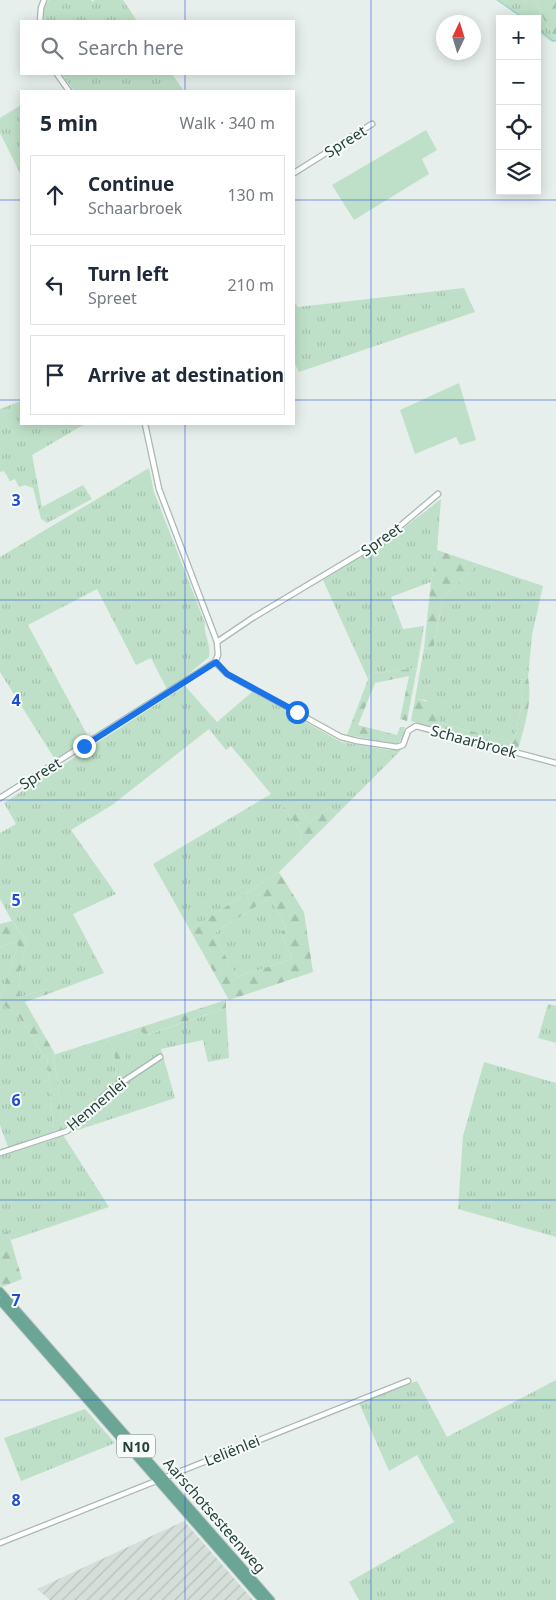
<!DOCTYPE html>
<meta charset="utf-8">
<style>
body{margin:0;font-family:"Noto Sans",sans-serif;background:#f6f6f7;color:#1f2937}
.controls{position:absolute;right:15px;top:15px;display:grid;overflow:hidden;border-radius:0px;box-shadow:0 2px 12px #0003}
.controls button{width:45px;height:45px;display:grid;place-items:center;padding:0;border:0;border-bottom:1px solid #e0e1e3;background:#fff;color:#1f2937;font:25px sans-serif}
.compass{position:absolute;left:436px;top:15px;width:45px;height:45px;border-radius:50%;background:#fff;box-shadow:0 2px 12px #0003;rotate:4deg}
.stop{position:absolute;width:15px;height:15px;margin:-11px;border:4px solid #1a73e8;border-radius:50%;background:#fff}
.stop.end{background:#1a73e8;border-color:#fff;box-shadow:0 1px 5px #0008}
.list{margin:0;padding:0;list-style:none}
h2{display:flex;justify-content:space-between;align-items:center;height:65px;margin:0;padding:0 20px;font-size:21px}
h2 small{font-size:16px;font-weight:400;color:#747a83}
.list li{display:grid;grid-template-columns:32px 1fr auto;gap:15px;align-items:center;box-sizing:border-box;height:80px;margin:0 10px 10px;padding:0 10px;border:1px solid #e0e1e3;border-radius:0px}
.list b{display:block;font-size:19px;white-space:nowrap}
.list p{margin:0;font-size:16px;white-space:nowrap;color:#747a83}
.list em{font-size:16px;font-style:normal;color:#747a83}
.icon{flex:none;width:28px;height:28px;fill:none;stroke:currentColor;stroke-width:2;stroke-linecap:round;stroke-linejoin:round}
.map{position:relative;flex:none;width:556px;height:1600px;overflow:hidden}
.search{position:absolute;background:#fff;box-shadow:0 2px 12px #0003;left:20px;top:20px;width:275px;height:55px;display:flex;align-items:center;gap:12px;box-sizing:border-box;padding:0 18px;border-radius:0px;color:#747a83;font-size:19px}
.panel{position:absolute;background:#fff;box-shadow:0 2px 12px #0003;left:20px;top:90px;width:275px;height:335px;border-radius:0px}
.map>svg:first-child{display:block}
</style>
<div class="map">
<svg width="556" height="1600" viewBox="0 0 556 1600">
<defs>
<pattern id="industrial-furrows" width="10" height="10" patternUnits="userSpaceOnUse" patternTransform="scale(1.25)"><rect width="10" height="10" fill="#d4dfda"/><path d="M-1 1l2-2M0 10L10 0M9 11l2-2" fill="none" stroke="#b6c1bc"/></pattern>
<pattern id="grass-tufts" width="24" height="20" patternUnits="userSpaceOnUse" patternTransform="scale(1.25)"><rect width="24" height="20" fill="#bfe0c8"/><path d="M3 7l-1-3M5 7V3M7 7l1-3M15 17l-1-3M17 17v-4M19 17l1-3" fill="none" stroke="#a4c1ad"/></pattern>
<pattern id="forest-firs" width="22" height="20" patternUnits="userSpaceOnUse" patternTransform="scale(1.25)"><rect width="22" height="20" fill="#bfe0c8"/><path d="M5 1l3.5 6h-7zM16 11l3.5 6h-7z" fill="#a4c1ad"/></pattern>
</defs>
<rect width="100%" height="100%" fill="#e6efeb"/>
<path fill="url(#industrial-furrows)" d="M184 1521 253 1600H50L37 1589Z"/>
<path fill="url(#grass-tufts)" d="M49 0H91L92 2 95 0H123L137 21H44V6Z
M498 0H535L547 26 556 39V42H552L537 31V19H522Z
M62 74H172L184 91H74Z
M21 105V175L0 133V118Z
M464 288 475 312 299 372 294 362V302L298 307Z
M21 401V424H85L32 455 42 507 83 485 92 499 47 523 41 519 33 488 25 485 19 487 15 479 10 481 4 471 0 472V409Z
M149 468 154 492 205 623C203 634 211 642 209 657L168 691 151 658 136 665 97 589 28 625 90 740 56 761 0 672V557Z
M441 499 437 550 431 582 391 597 403 629 424 626 417 668 370 674 368 679 323 580 395 535Z
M478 564 543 586 532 635 528 678 521 680 523 704 513 742 440 723 426 700 415 699 424 648 433 650 443 598Z
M185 686 217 722 252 692 341 742 389 750 402 749 337 814 329 807 310 822 293 802 283 808 301 830 300 842 305 846 279 872 190 930 153 864 271 794 231 746 226 750 209 729 112 805 71 830 116 894 73 914 104 973 48 994 46 989 20 997 19 976 27 941 12 921 0 899V833L16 824 4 803Z
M271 897 286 928 281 932 292 959 237 977 213 934Z
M15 942 18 945 0 997V947Z
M548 1004 556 1006V1043L538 1038Z
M5 1006 17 1014 45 1057H47C51 1082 50 1110 55 1133L8 1147 0 1125V1008Z
M226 1008 229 1058 208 1062 203 1040 161 1049 175 1098 63 1135 109 1207 11 1240 8 1231 0 1235V1155L62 1135 58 1082 53 1055 107 1038 108 1046H114L116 1082 126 1076V1038L140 1031 147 1035Z
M484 1062 556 1083V1237L458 1209 463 1136Z
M556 1380V1600H359L349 1582 454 1522 417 1455 389 1471 359 1403 417 1381 447 1437Z
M85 1409 115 1443 21 1481 4 1438Z"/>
<path fill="url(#forest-firs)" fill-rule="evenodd" d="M535 0H556V39L547 26Z
M437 550 478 564 443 598 433 650 424 648 431 582Z
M417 668 407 721 400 719 409 676 375 683 358 725 397 735 400 727H405L403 737 398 744 347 735 370 674Z
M528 678C533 702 524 727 518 750L411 721 415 699C434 701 434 708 440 723L513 742 523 704 521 680Z
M293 801 310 822 329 807 337 814 305 846 300 842 301 830 283 808Z
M279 872 304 912 313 972 229 1000 190 930ZM271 897 286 928 281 932 292 959 237 977 213 934Z
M12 921 27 941 19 976 20 997 46 989 48 994 25 1002 55 1054 53 1055 58 1082 62 1131 55 1133C50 1110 51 1082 47 1057H45L17 1014 5 1006 0 1008V997L18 945 15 942 0 947V924Z
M226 1000V1008L146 1035 140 1031 126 1038V1076L116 1083 114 1047 108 1046 107 1038Z
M8 1231 22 1279 2 1287 0 1285V1235Z"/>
<path fill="#bfe0c8" d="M426 130 437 150 422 159 429 174 354 220 332 185Z
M459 383 476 440 460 445 456 437 415 454 400 410Z"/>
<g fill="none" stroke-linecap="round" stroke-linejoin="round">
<path stroke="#8ec9d4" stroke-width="1" d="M497 0 525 19
M537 28 553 41 556 40"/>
<defs>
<path id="street" d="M40 21 41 8 44 0
M57 74 69 91
M294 173 372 124
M217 642 254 617 376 544 393 532 438 494
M215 662 227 674 341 737 357 741 397 747 403 745 408 731 416 726 556 763
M0 798 215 662 218 655 217 642 159 489 145 424
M0 1153 67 1131 109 1091 160 1057
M0 1543 408 1381"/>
<path id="primary" d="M0 1291 271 1600
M0 1301 262 1600"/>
</defs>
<use href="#street" stroke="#a8b8b2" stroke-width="7"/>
<use href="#primary" stroke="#c2cac8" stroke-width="9"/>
<use href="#street" stroke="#fff" stroke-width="4.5"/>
<use href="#primary" stroke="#6aa596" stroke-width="7"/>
</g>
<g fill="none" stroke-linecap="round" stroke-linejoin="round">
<path stroke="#1a73e8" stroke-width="6" d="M84 746 216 662 227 674 297 712"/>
</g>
<path fill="none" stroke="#1d4ed8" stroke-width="1" stroke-opacity="0.55" d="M185 0V21M371 0V1600M185 74V91M0 200H21M294 200H556M0 400H21M294 400H556M185 424V1600M0 600H556M0 800H556M0 1000H556M0 1200H556M0 1400H556"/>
<g text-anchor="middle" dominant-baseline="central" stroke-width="4" stroke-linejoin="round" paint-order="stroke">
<rect fill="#f7fbf9" stroke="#637a73" stroke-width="1" x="117" y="1434.5" width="38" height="23" rx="4"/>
<g font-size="14" font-weight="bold" fill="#24423a">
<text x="136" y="1446">N10</text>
</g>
<g font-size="15" fill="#24423a" stroke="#f7fbf9">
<text transform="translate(345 141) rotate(-32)">Spreet</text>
<text transform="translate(381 539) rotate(-35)">Spreet</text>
<text transform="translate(474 741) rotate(15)">Schaarbroek</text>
<text transform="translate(40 773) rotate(-32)">Spreet</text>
<text transform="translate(96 1104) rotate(-40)">Hennenlei</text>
<text transform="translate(232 1450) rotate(-22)">Leliënlei</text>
<text transform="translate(215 1515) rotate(49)">Aarschotsesteenweg</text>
</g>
</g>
<g font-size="16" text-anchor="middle" font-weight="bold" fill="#1d4ed8" stroke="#f7fbf9" stroke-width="4" stroke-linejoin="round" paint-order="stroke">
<text x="16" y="506">3</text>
<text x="16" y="706">4</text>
<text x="16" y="906">5</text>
<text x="16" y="1106">6</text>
<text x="16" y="1306">7</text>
<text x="16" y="1506">8</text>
</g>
</svg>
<div class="controls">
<button>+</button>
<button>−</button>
<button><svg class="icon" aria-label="locate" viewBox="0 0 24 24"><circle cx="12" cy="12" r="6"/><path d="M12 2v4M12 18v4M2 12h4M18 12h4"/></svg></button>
<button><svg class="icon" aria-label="layers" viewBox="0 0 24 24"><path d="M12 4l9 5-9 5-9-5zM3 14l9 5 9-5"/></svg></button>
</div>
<svg class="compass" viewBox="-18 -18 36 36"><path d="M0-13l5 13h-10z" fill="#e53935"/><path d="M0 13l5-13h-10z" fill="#747a83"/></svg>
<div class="stop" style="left:297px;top:712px"></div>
<div class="stop end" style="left:84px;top:746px"></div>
<div class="search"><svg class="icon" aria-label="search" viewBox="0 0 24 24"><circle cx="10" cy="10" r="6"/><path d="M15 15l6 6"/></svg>Search here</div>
<section class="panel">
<h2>5 min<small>Walk · 340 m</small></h2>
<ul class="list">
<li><svg class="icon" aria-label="ahead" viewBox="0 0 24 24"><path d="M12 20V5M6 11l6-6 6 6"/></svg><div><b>Continue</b><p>Schaarbroek</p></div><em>130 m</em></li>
<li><svg class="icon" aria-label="left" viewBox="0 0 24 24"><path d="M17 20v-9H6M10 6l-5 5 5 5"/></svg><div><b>Turn left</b><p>Spreet</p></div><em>210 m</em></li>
<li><svg class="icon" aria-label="arrive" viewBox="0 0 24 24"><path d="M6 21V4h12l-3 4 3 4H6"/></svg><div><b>Arrive at destination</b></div></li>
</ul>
</section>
</div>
